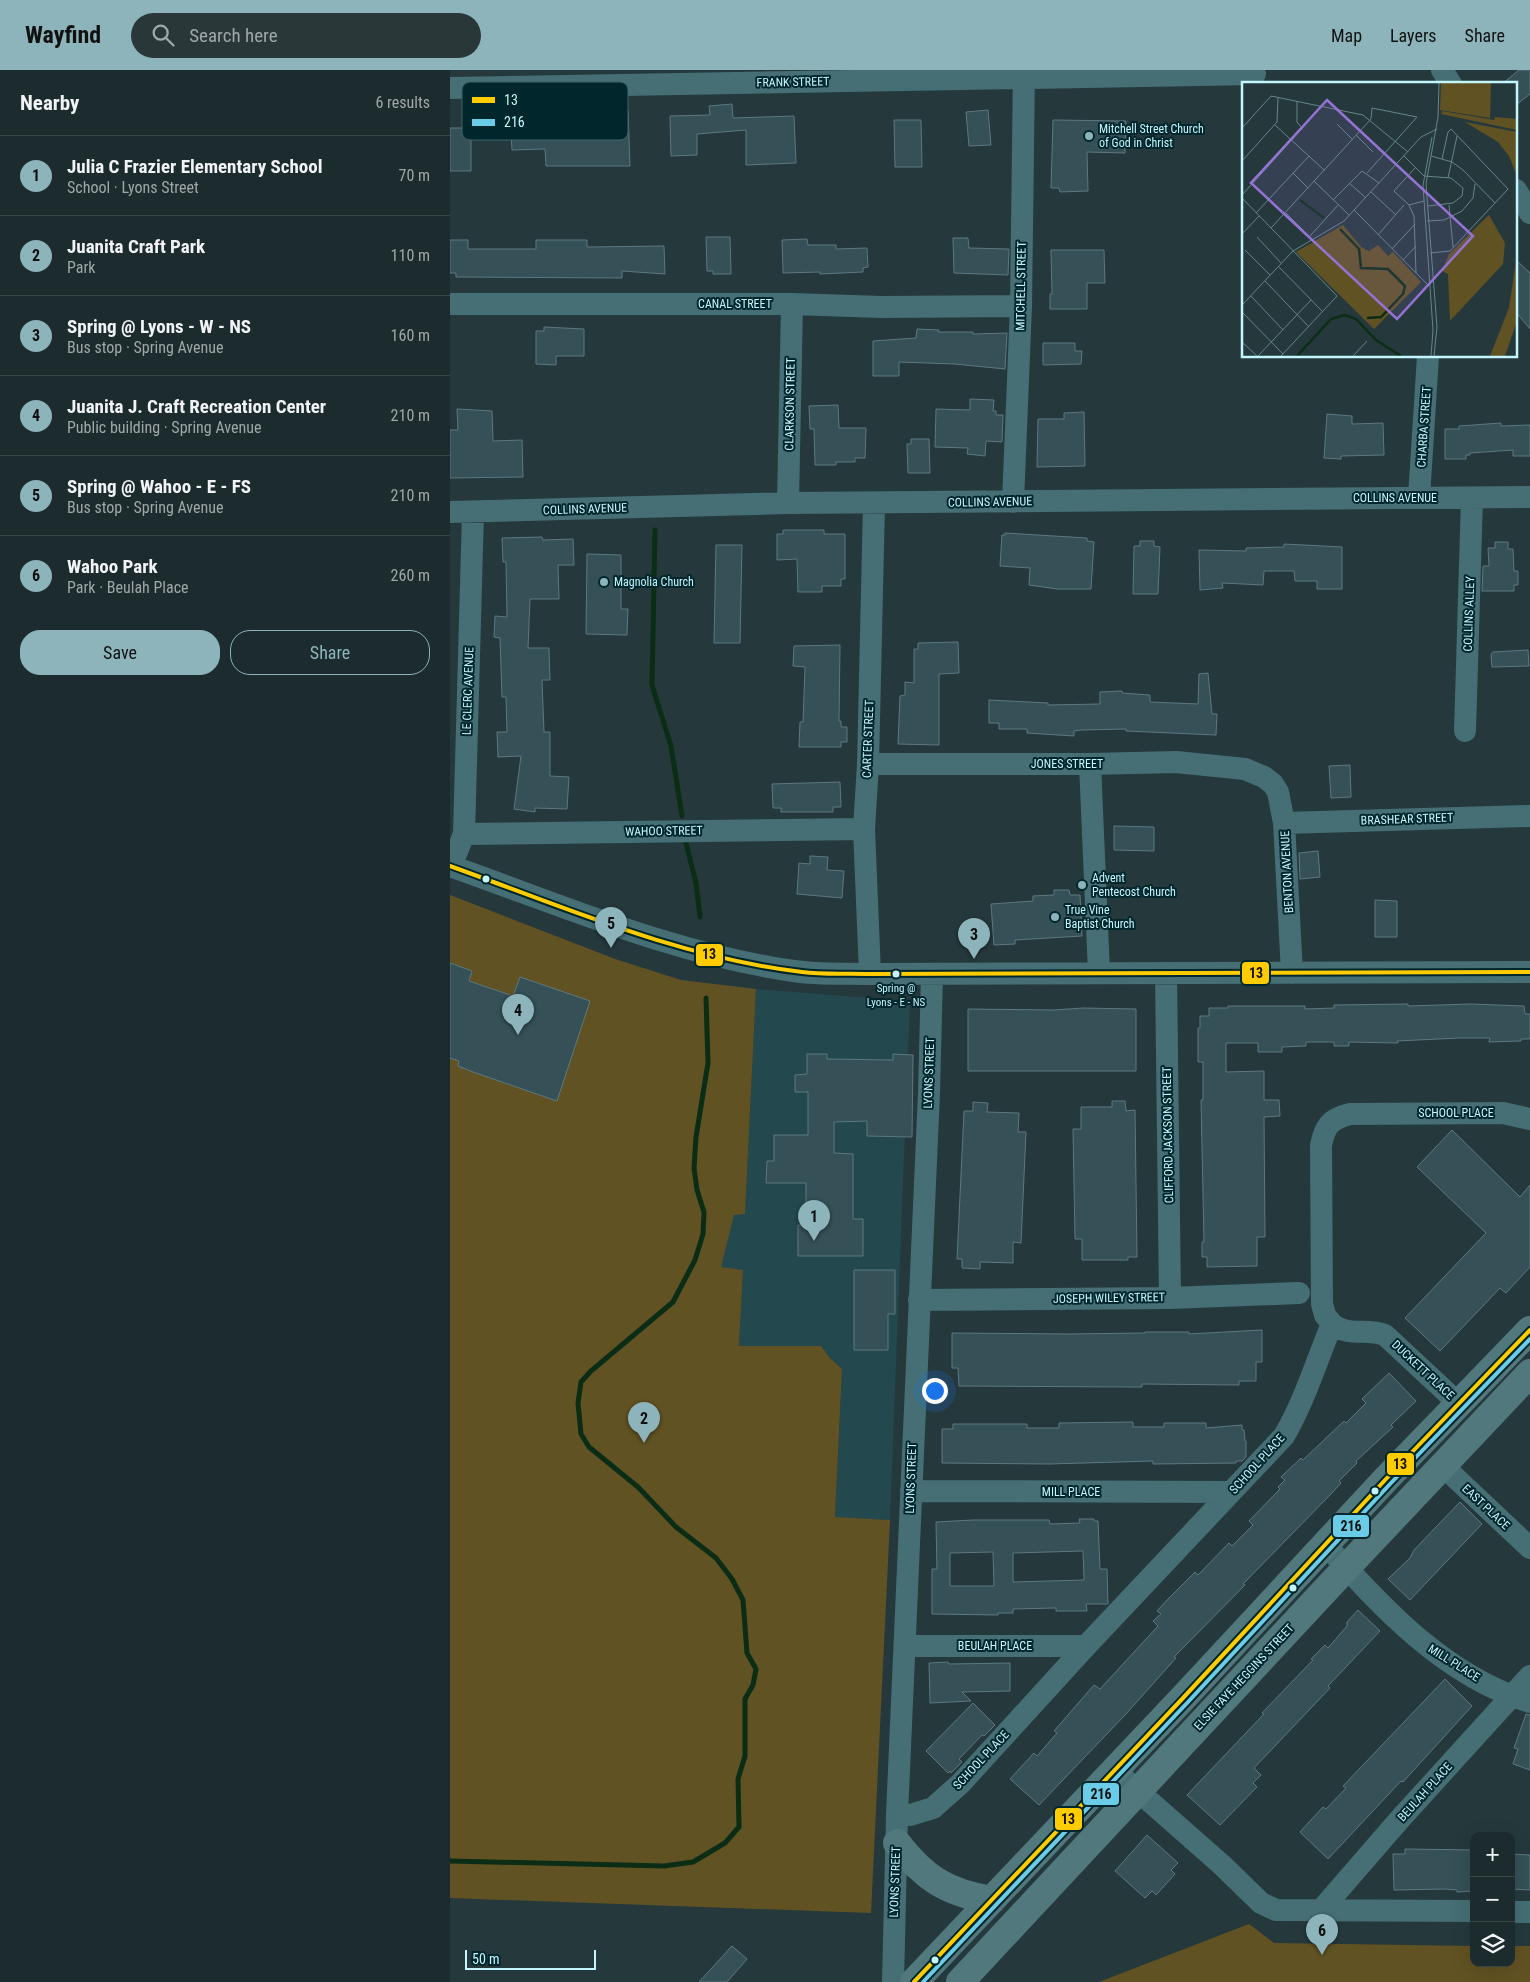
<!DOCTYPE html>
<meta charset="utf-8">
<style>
body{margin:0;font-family:"Roboto Condensed",sans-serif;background:#293739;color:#f1f3f6}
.controls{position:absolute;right:15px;bottom:15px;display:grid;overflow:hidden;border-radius:10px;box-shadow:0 5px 20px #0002}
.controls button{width:45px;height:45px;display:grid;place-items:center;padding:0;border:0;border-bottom:1px solid #3a4749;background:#1c2b2d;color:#f1f3f6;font:25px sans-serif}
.scale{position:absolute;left:15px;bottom:12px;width:131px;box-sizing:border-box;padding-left:5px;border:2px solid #c4f6fe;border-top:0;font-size:14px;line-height:18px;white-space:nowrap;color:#c4f6fe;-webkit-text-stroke:4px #01262b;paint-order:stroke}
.you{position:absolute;left:484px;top:1320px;width:18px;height:18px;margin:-12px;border:4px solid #fff;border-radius:50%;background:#1a73e8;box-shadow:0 0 0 8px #1a73e833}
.badge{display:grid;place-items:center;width:32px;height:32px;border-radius:50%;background:#8cb4ba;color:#111;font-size:16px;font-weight:700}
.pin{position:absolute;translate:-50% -41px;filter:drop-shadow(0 1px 2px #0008)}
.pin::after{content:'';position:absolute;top:26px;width:18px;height:15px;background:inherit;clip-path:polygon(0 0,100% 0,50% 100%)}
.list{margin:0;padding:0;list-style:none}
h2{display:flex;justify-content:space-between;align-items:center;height:65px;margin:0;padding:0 20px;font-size:21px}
h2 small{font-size:16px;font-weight:400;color:#a0a7aa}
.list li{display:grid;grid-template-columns:32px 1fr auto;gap:15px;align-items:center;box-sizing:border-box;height:80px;padding:0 20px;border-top:1px solid #3a4749}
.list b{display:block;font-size:19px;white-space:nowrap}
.list p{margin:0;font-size:16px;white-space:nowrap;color:#a0a7aa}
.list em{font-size:16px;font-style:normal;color:#a0a7aa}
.actions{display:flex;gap:10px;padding:15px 20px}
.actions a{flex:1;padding:11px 0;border:1px solid #8cb4ba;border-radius:20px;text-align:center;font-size:18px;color:#8cb4ba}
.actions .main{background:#8cb4ba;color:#111}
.icon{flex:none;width:28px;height:28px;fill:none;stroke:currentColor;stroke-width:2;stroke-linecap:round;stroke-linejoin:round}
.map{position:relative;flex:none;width:1080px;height:1912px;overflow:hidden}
header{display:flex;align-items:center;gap:30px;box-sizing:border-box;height:70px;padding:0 25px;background:#8cb4ba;color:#111}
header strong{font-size:24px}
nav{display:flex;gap:28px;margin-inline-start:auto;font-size:18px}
.search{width:350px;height:45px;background:#293739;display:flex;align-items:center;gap:12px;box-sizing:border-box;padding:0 18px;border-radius:28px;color:#a0a7aa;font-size:19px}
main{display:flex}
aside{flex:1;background:#1c2b2d}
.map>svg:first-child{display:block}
</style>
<header>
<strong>Wayfind</strong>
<div class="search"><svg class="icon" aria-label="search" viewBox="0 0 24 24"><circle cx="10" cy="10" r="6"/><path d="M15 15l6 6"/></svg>Search here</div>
<nav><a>Map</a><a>Layers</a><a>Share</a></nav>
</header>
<main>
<aside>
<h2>Nearby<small>6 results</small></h2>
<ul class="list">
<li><span class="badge">1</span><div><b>Julia C Frazier Elementary School</b><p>School · Lyons Street</p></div><em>70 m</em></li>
<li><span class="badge">2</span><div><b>Juanita Craft Park</b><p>Park</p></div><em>110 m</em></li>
<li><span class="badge">3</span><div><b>Spring @ Lyons - W - NS</b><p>Bus stop · Spring Avenue</p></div><em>160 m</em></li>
<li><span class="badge">4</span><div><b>Juanita J. Craft Recreation Center</b><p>Public building · Spring Avenue</p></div><em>210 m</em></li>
<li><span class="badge">5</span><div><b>Spring @ Wahoo - E - FS</b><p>Bus stop · Spring Avenue</p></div><em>210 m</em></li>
<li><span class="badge">6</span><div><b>Wahoo Park</b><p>Park · Beulah Place</p></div><em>260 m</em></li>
</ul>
<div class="actions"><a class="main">Save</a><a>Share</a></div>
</aside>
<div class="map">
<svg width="1080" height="1912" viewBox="0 0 1080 1912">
<rect width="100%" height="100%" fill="#25393c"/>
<path fill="#23484d" d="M306 919 460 931 440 1450 385 1448 392 1299 380 1288 370 1276H289L293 1200 271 1197 284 1144H295Z"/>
<path fill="#615223" d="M0 825 165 889 231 910 306 919 295 1144 284 1145 271 1197 293 1200 289 1276H371L380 1288 392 1299 385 1447 440 1450 421 1843 0 1828Z
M799 1854 824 1873 1024 1876V1893H1061V1876H1080V1912H649Z"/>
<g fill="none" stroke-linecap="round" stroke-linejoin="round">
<path stroke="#0b2d15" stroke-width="5" d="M205 460 202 615 221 676 232 746
M236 773 246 813 250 847
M0 1791 214 1796 243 1792 275 1773 289 1757 288 1709 295 1686V1629L303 1615 306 1599 297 1583 293 1530 282 1509 266 1488 226 1457 188 1417 139 1377 131 1364 128 1333 131 1312 141 1301 223 1232 245 1190 253 1164 254 1142 247 1120 244 1098 246 1067 258 993 256 928"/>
</g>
<path fill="#355057" stroke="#5d7881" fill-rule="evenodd" d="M1069 0H1080V24L1066 35V14H1052Z
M282 34 283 48 344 46 346 93 296 95V60L247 64V85L221 86 220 46 260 45 259 36Z
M178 40 180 96H96L95 79 62 80 60 45H82V51L107 50V57H112V62H156L155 41Z
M538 40 541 75 519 76 516 42Z
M444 50H471L472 97H445Z
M603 50 676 51 675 83 637 82 638 121 610 122 609 118H601Z
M0 58H21V101H0Z
M256 167H280L281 204H263V201H257Z
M503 168H518L519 178 559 179 558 205 504 203Z
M357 169 358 175H386V179L417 178 418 197 413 198V202L370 204V202L333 203 332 170Z
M0 170H18V179H86V170H137V177L214 176 215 204 172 201V208L6 207V203H0Z
M601 180H654L655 213H637V239H600V224H602Z
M1066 190 1080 203V259L1066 242Z
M94 257 134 259V286H106V295L86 294V261H94Z
M467 259 489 260 488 262H523V264L557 263 555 299 505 294 449 292V306H423V271L466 268Z
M593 273H625V281H632L631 294 593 295Z
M520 329 544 330 543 341H546V345H553L552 372 536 371 535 386 517 384 518 378 485 377 486 339 520 340Z
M388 335 389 358H416L415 388H405V392H386V395H365L364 359H360L359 336Z
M7 339 42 341 43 371 72 370 73 407 0 408V360H8Z
M634 342 635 396 587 397 588 349H614V343Z
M877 344 902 346V354L933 353 934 385 891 386V389L874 388Z
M1051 353V356L1080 355V386H1063V380L1020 383V385H1016V389H995V359H1009V356Z
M461 369H479L480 403H458L457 374H461Z
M333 460H374V464H395V509H391V516H372V522H348L347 489 327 490V464H333Z
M555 463 637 468V471L644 472 641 519H607L579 515 580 498 550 496 552 465H555Z
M92 467 93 470 123 469 124 495H108L109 529H80L78 578H99L100 610H92L94 662H100V706L119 707 117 739 85 738V742L64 739 71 686 48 687 47 662H57L56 627H52L50 568 44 567 45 546 57 547 56 492H53L52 468Z
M690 471H704V476L710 477 708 524H683L684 476H690Z
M1045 472H1058V479H1063L1064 501H1068V515H1064V521H1032L1033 496H1039L1038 478H1045Z
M834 474 892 477V519H867V511H845L844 501H814L813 515 772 513 773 518 750 520 749 480 796 481V478L834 477Z
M266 475H292L290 573H264Z
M137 484 171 485V539H178L177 565 136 564Z
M508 572 509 603 489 604V675L448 674 450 626 455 625V612L464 613V579H468V573Z
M390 575 389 651H391V657H397V672H391V677H349L350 652H353L355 597 343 596 344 576Z
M1078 580 1079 596 1042 597 1041 584 1043 582Z
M758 603 762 644H767L766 665 676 661V659L631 660 624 661V666L577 663V659H549V653H539V630L598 633V635L650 634V622L672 621V623L700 625V632L748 634 749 604Z
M900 695 901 727 881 728 879 696Z
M390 712 391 737H383V742H331V738H323L322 714Z
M664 756 704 757V781L664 780Z
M868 781 870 807 850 809 849 783Z
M360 786 378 787 377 800 394 801 392 828 347 824 349 793 360 794Z
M604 820H619L620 825H630L632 866 565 870V874L544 875 541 834 583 831V826L604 825Z
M925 830 947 831V867H925Z
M0 893 22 901 19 911 63 926 70 907 140 931 107 1031 23 1002 8 996 9 991 0 988Z
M958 934V936L1021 934 1074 936 1075 944H1080V969H1071V971L1039 972 1040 968H1009L947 971 948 973 899 972V976H884V972H856V976L832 977V982H808V973H776V1002L814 1001V1030H829L830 1046 814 1047 815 1167H807V1196L757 1197V1187H752V1172H754L751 1030H753V992H748V958H750V946H759V938H778V936H855V939L884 938V935Z
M633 938 686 939V1001H518V939L604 940Z
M357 984H377V989L443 990V984L463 985 462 1067 417 1066V1051L384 1052V1083L403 1084V1149H413V1186H348V1155H356V1113H316L317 1091H324V1065H358V1022H345V1005L357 1004Z
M662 1031H675L676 1041 685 1040 687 1187H678V1190H632V1169H625L623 1059H631V1037H662Z
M523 1032 538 1033 537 1042 569 1043 568 1062H576L571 1173 563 1172V1193L530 1192V1199L512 1198V1189H507L514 1041H523Z
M1002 1060 1070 1127 1080 1115V1197L1056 1223 1050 1218 990 1281 955 1248 1036 1163 967 1097Z
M404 1200H445V1244H438V1280H404Z
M812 1260V1292H806V1311H789V1315L692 1314V1317H679L509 1316 508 1298H502V1263L619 1264 695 1263V1262H739V1264Z
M939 1303 966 1331 941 1355 943 1357 906 1391 907 1393 889 1411 891 1413 881 1424 793 1514 795 1515 724 1587 726 1588 676 1644 589 1735 560 1709 584 1683 587 1686 607 1663 604 1661 644 1615 650 1619 708 1556 703 1551 711 1544 707 1541 718 1529 745 1502 748 1505 779 1473 782 1476 803 1455 799 1451 830 1419 828 1417 835 1410 831 1407 851 1388 853 1390 894 1351 896 1353 916 1333 912 1329Z
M683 1352V1357H714V1353H756V1358L792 1355V1360H794L795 1371H796V1387L792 1391H786V1393L703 1394V1391L599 1394 492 1393V1359H503V1354H577V1358H609V1353Z
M1010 1432 1032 1454 960 1530 938 1509 960 1488 964 1480Z
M629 1449H644V1451H648L650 1499H657L658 1534H636L637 1541H606V1538L563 1539V1543H548V1545L482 1544V1499H487L486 1452 523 1450H599L600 1454 630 1453ZM633 1481 634 1510 563 1512V1483ZM543 1482 544 1516H500V1483Z
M908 1540 930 1561 878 1616 880 1618 804 1698 811 1705 803 1713 807 1717 770 1755 737 1725 814 1644 812 1643 863 1590 861 1589 875 1575 878 1578 897 1556V1552Z
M498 1592 499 1594 560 1593V1621L512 1622 521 1631 480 1633 479 1593Z
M995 1609 1022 1636 953 1712 951 1711 878 1789 850 1762 873 1737 876 1739 896 1718 893 1716Z
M523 1633 545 1655 534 1666 532 1665 509 1689 512 1692 501 1703 500 1701 498 1703 476 1681Z
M1076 1644 1080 1645V1700L1063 1694 1068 1679 1064 1678Z
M697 1765 728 1793 721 1800 725 1804 706 1825 702 1821 695 1828 665 1801Z
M955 1779 1024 1780V1821L1007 1822V1820L995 1819 944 1820 943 1784H955Z
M1061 1784 1080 1785V1820L1061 1819Z
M282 1876 297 1889 277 1912H249Z"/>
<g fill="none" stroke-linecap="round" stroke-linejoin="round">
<path stroke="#456f74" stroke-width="22" d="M992 0 1001 14
M0 18 805 4
M1066 120 1080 143
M0 234H342L432 237 571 236
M969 427 978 286
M563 432 571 236 574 0
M338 433 342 234
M0 442 338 433 1080 427
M1015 661 1022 428
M418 694H640L726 692 795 699 814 707 823 714 828 722 834 753 842 903
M640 694 649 903
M834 753 1080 746
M14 764 414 759
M0 796C114 836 224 884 344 901 369 905 395 903 420 904L1080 902
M1 796 14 764 23 443
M716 903 720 1228
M420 904 414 759 418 694 424 434
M469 1230 720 1228 849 1223
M882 1254C898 1267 917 1258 935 1265L1008 1333
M993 1396 1080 1478
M461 1421 781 1422
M875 1474C932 1538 996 1607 1080 1632
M455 1576H636
M664 1700 772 1795 811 1833 826 1840 1024 1841
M447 1745H460L483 1738 511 1713 636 1576 834 1366C855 1330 866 1292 882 1254L875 1245 872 1234 871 1075C875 1056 880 1049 900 1044L1053 1043 1080 1049
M872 1839 950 1749 1080 1606
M1061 1842H1080
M443 1912 447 1745 479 1023 482 904"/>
<path stroke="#50787d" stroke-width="28" d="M447 1773C474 1808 497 1823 542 1830
M464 1912 733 1628 936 1409 1080 1260
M510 1912 896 1498 1080 1303"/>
<defs>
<path id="bus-1" d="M0 796C114 837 230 888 352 902 374 905 397 903 420 904L1080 902
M464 1912 733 1628 936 1409 1080 1260"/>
<path id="bus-2" d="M473 1912 738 1632 941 1413 1080 1269"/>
</defs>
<use href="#bus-1" stroke="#01262b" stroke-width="8"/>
<use href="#bus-2" stroke="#01262b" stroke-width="8"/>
<use href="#bus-1" stroke="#fc0" stroke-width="4"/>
<use href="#bus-2" stroke="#6bcce7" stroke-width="4"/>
</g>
<g fill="#8cb4ba" stroke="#01262b" stroke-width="2">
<circle cx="639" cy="66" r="5"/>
<circle cx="154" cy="512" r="5"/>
<circle cx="632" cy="815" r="5"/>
<circle cx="605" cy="847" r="5"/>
</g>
<g fill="#c4f6fe" stroke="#01262b" stroke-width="2">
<circle cx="36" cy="809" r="4.5"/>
<circle cx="446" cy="904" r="4.5"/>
<circle cx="925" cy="1421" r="4.5"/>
<circle cx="843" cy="1518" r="4.5"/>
<circle cx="485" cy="1890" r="4.5"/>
</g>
<g text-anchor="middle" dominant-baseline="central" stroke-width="4" stroke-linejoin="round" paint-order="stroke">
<g font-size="11" fill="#c4f6fe" stroke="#01262b">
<text x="446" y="918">Spring @<tspan x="446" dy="14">Lyons - E - NS</tspan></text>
</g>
<g font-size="12" fill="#c4f6fe" stroke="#01262b">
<text transform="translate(343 12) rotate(-1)">FRANK STREET</text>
<text transform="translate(571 216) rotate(-89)">MITCHELL STREET</text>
<text x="285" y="234">CANAL STREET</text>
<text transform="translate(340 334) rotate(-89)">CLARKSON STREET</text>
<text transform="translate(974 357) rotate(-86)">CHARBA STREET</text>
<text x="945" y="428">COLLINS AVENUE</text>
<text transform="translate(540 432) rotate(-1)">COLLINS AVENUE</text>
<text transform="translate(135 439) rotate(-2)">COLLINS AVENUE</text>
<text transform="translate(1019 544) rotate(-88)">COLLINS ALLEY</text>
<text transform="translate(18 621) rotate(-88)">LE CLERC AVENUE</text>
<text transform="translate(418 669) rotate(-88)">CARTER STREET</text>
<text x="617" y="694">JONES STREET</text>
<text transform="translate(957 749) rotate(-2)">BRASHEAR STREET</text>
<text transform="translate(214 761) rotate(-1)">WAHOO STREET</text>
<text transform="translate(837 802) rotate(-93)">BENTON AVENUE</text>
<text transform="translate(479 1003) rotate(-88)">LYONS STREET</text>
<text x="1006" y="1043">SCHOOL PLACE</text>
<text transform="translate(718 1065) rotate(-91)">CLIFFORD JACKSON STREET</text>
<text transform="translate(659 1228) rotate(-1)">JOSEPH WILEY STREET</text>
<text transform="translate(973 1300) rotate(43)">DUCKETT PLACE</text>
<text transform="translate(807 1394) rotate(-48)">SCHOOL PLACE</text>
<text transform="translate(461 1408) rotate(-88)">LYONS STREET</text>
<text x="621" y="1422">MILL PLACE</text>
<text transform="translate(1036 1437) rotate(43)">EAST PLACE</text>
<text x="545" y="1576">BEULAH PLACE</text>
<text transform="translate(1004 1593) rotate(32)">MILL PLACE</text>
<text transform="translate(794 1607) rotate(-47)">ELSIE FAYE HEGGINS STREET</text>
<text transform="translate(531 1690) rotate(-47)">SCHOOL PLACE</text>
<text transform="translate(975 1722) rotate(-48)">BEULAH PLACE</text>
<text transform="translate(445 1812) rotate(-88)">LYONS STREET</text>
</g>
<g font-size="12" fill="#c4f6fe" stroke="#01262b" text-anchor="start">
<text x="649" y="59">Mitchell Street Church<tspan x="649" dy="14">of God in Christ</tspan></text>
<text x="164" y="512">Magnolia Church</text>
<text x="642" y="808">Advent<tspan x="642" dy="14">Pentecost Church</tspan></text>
<text x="615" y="840">True Vine<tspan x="615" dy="14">Baptist Church</tspan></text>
</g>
</g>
<g transform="translate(792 12)">
<rect width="275" height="275" fill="#25393c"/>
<path d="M199 1H249L248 36 198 28ZM200 29 252 38 253 35 275 37V48L199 32ZM223 40 275 50V94L267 74 256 60ZM247 133 263 161 261 182 208 239 206 192 200 189 207 172ZM101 143 119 165 127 169 136 163 146 174 151 170 179 200 132 247 54 170ZM275 172V239L263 274H248L267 226Z" fill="#615223"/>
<path fill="none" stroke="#0b2d15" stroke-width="2.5" d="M58 118 82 136M98 147 117 167 119 186 146 187 163 204 161 212 139 235 125 236M55 274 89 237 103 233 114 237 134 258 159 274"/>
<path fill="none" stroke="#65858a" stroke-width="1" d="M55 20V40L60 46M95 42 110 57M33 43 82 88M0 46 29 14 121 33 166 70M114 53 131 70M162 74 182 94 209 96 221 106 220 114 211 121 186 124M189 74 210 80 221 88 253 121M0 79 35 40 36 16M173 86 152 109 167 123 172 134 174 191M51 91 66 106M125 91 175 35M206 96 215 54M72 99 107 133M107 101 124 116M129 110 154 133M0 113 66 40M0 116 95 214 39 274M91 118 120 89 137 101M167 123 182 119M207 123 211 165M112 128 187 204M14 131 67 74M44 131 68 155M185 139 202 138 220 129 231 116 233 102M29 146 129 37 130 26 175 35M0 152 17 134M136 153 162 123M68 154 96 123M15 155 39 181M150 167 173 142M3 168 28 193M188 171 208 169 266 107 209 47 206 50 200 77M161 178 174 164M36 184 81 230M23 199 67 245M9 214 41 248M0 223 51 169 102 139 179 55 195 47M0 230 41 272M0 260 15 274M16 274 69 218M111 274 125 259M189 274 191 248 181 103 190 55M192 274 195 245 184 102 196 35 197 1"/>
<path fill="#9573d5" fill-opacity="0.15" stroke="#9573d5" stroke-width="2.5" d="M85 18 231 154 155 237 9 101Z"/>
<rect width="275" height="275" fill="none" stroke="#c4f6fe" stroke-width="2.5"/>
</g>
<rect x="12" y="12" width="166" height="58" rx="8" fill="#01262b" stroke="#3c646a" stroke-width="1"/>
<rect x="22" y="27" width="23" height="6" fill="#fc0"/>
<rect x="22" y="49" width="23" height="7" fill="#6bcce7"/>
<g font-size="14" fill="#c4f6fe">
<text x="54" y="35">13</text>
<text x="54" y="57">216</text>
</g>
<g stroke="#01262b" stroke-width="2">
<rect x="245" y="873" width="29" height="24" rx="5" fill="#fc0"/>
<rect x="791" y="891" width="29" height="24" rx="5" fill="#fc0"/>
<rect x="936" y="1382" width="29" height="24" rx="5" fill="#fc0"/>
<rect x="882" y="1444" width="38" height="24" rx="5" fill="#6bcce7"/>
<rect x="632" y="1712" width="38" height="24" rx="5" fill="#6bcce7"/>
<rect x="604" y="1737" width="29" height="24" rx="5" fill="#fc0"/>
</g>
<g font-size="14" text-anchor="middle" font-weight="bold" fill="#111">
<text x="259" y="889">13</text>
<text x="806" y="908">13</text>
<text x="950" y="1399">13</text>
<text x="901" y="1461">216</text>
<text x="651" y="1729">216</text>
<text x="618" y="1754">13</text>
</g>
</svg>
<div class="controls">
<button>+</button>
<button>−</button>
<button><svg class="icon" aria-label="layers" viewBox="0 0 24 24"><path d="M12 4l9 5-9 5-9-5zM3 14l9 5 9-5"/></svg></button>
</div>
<div class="scale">50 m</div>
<div class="you"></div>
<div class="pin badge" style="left:364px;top:1171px">1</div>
<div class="pin badge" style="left:194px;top:1373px">2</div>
<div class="pin badge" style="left:524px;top:889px">3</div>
<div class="pin badge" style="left:68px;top:965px">4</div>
<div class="pin badge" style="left:161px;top:878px">5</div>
<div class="pin badge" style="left:872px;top:1885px">6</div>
</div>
</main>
